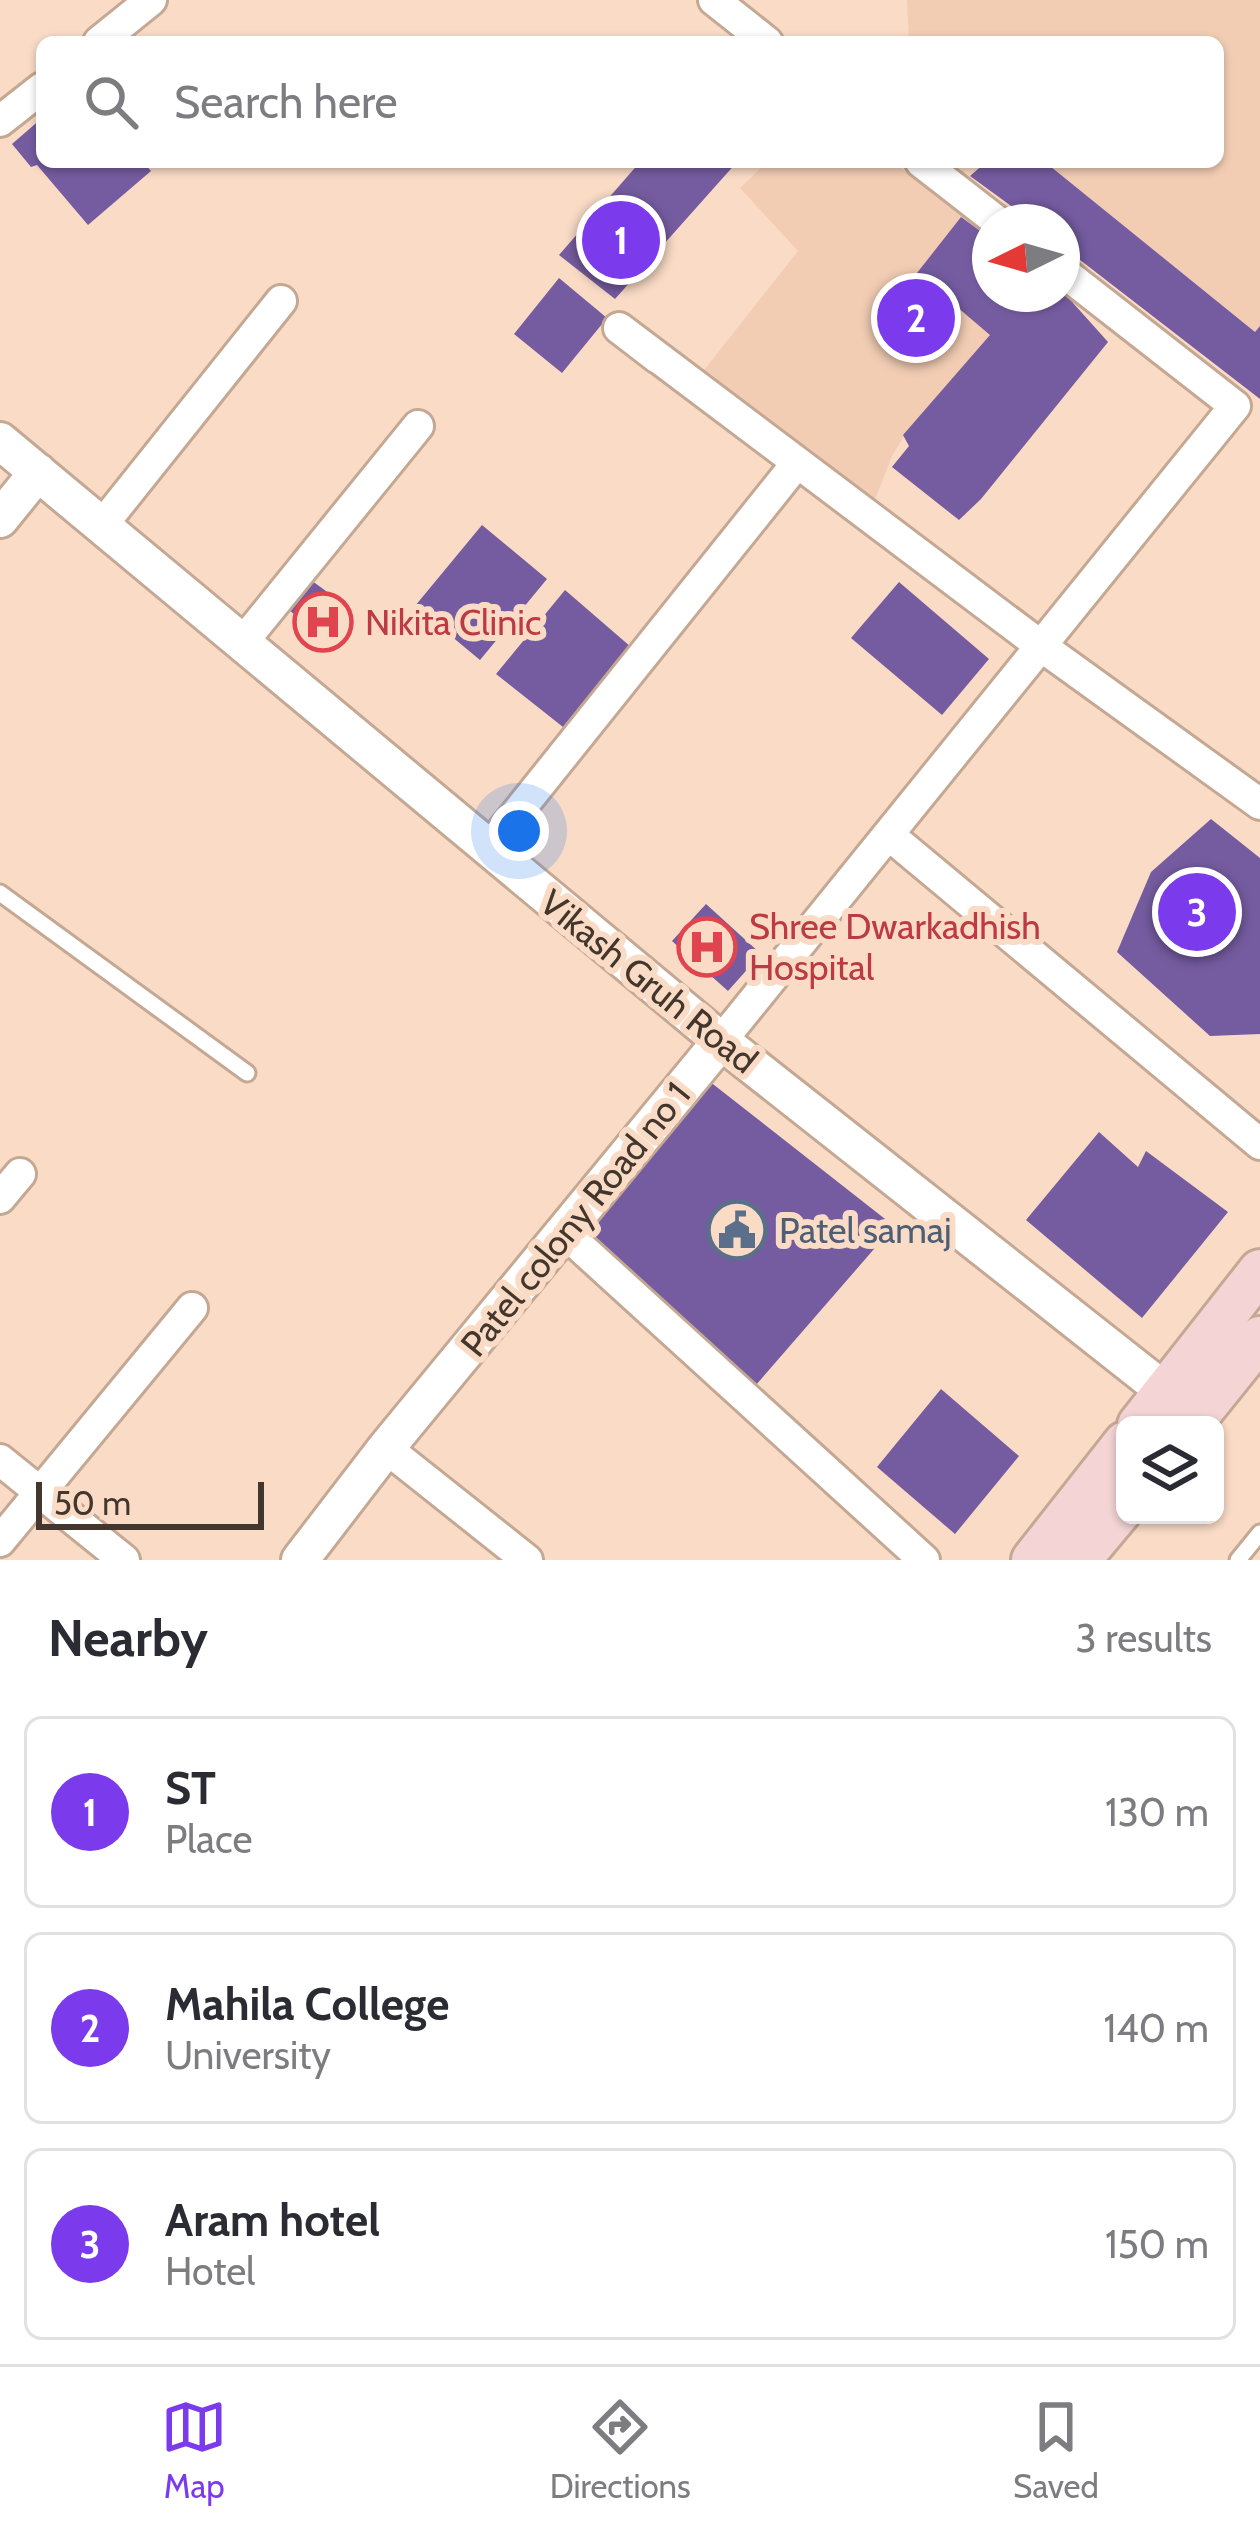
<!DOCTYPE html>
<style>
body{margin:0;font-family:Cabin,sans-serif;background:#f7f7f7;color:#2b2b33}
.controls{position:absolute;right:36px;bottom:36px;display:grid;overflow:hidden;border-radius:18px;box-shadow:0 3px 9px #0004}
.controls button{width:108px;height:108px;display:grid;place-items:center;padding:0;border:0;border-bottom:3px solid #e1e1e2;background:#fff;color:#2b2b33;font:60px sans-serif}
.compass{position:absolute;left:972px;top:204px;width:108px;height:108px;border-radius:50%;background:#fff;box-shadow:0 3px 9px #0004;rotate:265deg}
.scale{position:absolute;left:36px;bottom:30px;width:228px;box-sizing:border-box;padding-left:12px;border:6px solid #42362d;border-top:0;font-size:33px;line-height:42px;white-space:nowrap;color:#42362d;-webkit-text-stroke:9px #f9dbc6;paint-order:stroke}
.you{position:absolute;left:519px;top:831px;width:42px;height:42px;margin:-30px;border:9px solid #fff;border-radius:50%;background:#1a73e8;box-shadow:0 0 0 18px #1a73e833}
.badge{display:grid;place-items:center;width:78px;height:78px;border-radius:50%;background:#7c3aed;color:#fff;font-size:39px;font-weight:700}
.pin{position:absolute;translate:-50% -50%;border:6px solid #fff;box-shadow:0 3px 12px #0006}
.list{margin:0;padding:0;list-style:none}
h2{display:flex;justify-content:space-between;align-items:center;height:156px;margin:0;padding:0 48px;font-size:51px}
h2 small{font-size:39px;font-weight:400;color:#7c7c81}
.list li{display:grid;grid-template-columns:78px 1fr auto;gap:36px;align-items:center;box-sizing:border-box;height:192px;margin:0 24px 24px;padding:0 24px;border:3px solid #e1e1e2;border-radius:18px}
.list b{display:block;font-size:45px;white-space:nowrap}
.list p{margin:0;font-size:39px;white-space:nowrap;color:#7c7c81}
.list em{font-size:39px;font-style:normal;color:#7c7c81}
.icon{flex:none;width:66px;height:66px;fill:none;stroke:currentColor;stroke-width:2;stroke-linecap:round;stroke-linejoin:round}
.map{position:relative;flex:none;width:1260px;height:1560px;overflow:hidden}
.search{position:absolute;background:#fff;box-shadow:0 3px 9px #0004;left:36px;right:36px;top:36px;height:132px;display:flex;align-items:center;gap:30px;box-sizing:border-box;padding:0 42px;border-radius:18px;color:#7c7c81;font-size:45px}
.sheet{height:804px;background:#fff}
nav{display:flex;justify-content:space-around;align-items:center;box-sizing:border-box;height:168px;border-top:3px solid #e1e1e2;background:#fff;font-size:33px;color:#7c7c81}
nav a{display:grid;justify-items:center;gap:6px}
nav .on{color:#7c3aed}
.map>svg:first-child{display:block}
</style>
<div class="map">
<svg width="1260" height="1560" viewBox="0 0 1260 1560">
<rect width="100%" height="100%" fill="#f9dbc6"/>
<path fill="#f2cdb4" d="M907 0H1260V326L1255 332 1045 162H1218V42H909Z
M767 162H893L990 238V294L1062 291 1108 342 981 499 959 520 892 467 909 446 904 436 892 456 868 517 701 374 798 251 740 188Z"/>
<path fill="#755ca0" d="M42 118V162H143L151 171 88 225 37 165 31 167 12 144Z
M640 162H737L615 299 559 255Z
M986 162H1045L1255 332 1260 326V399L1062 246V222H1033L970 176Z
M961 217 990 238V294H1065L1108 342 981 499 959 520 892 467 909 446 903 435 990 335 917 273Z
M559 278 607 318 562 373 514 334Z
M482 525 547 579 480 660 415 606Z
M308 578 348 607 326 638 286 608Z
M899 582 989 659 942 715 851 638Z
M565 590 631 647 563 727 496 674Z
M1211 819 1260 858V1034L1210 1036 1117 952 1151 872Z
M706 904 761 954 728 991 672 941Z
M709 1081 894 1226 756 1385 580 1234Z
M1099 1132 1138 1167 1146 1151 1228 1212 1142 1318 1026 1220Z
M941 1389 1019 1456 955 1534 877 1467Z"/>
<g fill="none" stroke-linecap="round" stroke-linejoin="round">
<defs>
<path id="service" d="M0 893 247 1073
M1238 1560 1260 1533"/>
<path id="minor" d="M714 0 767 42
M99 42 151 0
M0 121 42 88
M921 162 998 222
M658 358 619 328 1041 646 1260 804
M103 524 281 301
M242 643 418 426
M889 835 1260 1144
M488 849 797 463
M721 1041 1235 406 1062 271
M0 1198 20 1174
M565 1233 924 1560
M386 1448 527 1560
M0 1460 124 1560
M0 1541 192 1308"/>
<path id="tertiary" d="M0 441 721 1041 1185 1407
M0 519 38 472
M300 1560 386 1448 721 1041"/>
<path id="secondary" d="M1139 1425 1260 1271
M1190 1425 1260 1338
M1033 1560 1125 1443
M1079 1560 1125 1505"/>
</defs>
<use href="#service" stroke="#c4a893" stroke-width="21"/>
<use href="#minor" stroke="#c4a893" stroke-width="36"/>
<use href="#tertiary" stroke="#c4a893" stroke-width="42"/>
<use href="#secondary" stroke="#c4a893" stroke-width="48"/>
<use href="#service" stroke="#fff" stroke-width="15"/>
<use href="#minor" stroke="#fff" stroke-width="30"/>
<use href="#tertiary" stroke="#fff" stroke-width="36"/>
<use href="#secondary" stroke="#f4d4d5" stroke-width="42"/>
</g>
<defs>
<symbol id="hospital-ring" viewBox="-11 -11 22 22"><circle r="9.5" fill="#f9dbc6" stroke="#e0444e" stroke-width="1.5"/><path d="M-5-5h3v3.5h4V-5h3V5h-3V1.5h-4V5h-3Z" fill="#e0444e"/></symbol>
<symbol id="civic-ring" viewBox="-11 -11 22 22"><circle r="9.5" fill="#f9dbc6" stroke="#5c6f8a" stroke-width="1.5"/><path d="M-.6-6.5H3V-4.5H.6V-3L4-1V1h2V6H-6V1h2V-1L-.6-3ZM-1.2 2.5V6h2.4V2.5Z" fill="#5c6f8a"/></symbol>
</defs>
<g fill-rule="evenodd">
<use href="#hospital-ring" x="290" y="589" width="66" height="66"/>
<use href="#hospital-ring" x="674" y="914" width="66" height="66"/>
<use href="#civic-ring" x="704" y="1197" width="66" height="66"/>
</g>
<g text-anchor="middle" dominant-baseline="central" stroke-width="12" stroke-linejoin="round" paint-order="stroke">
<g font-size="36" fill="#be3a42" stroke="#f9dbc6" text-anchor="start">
<text x="365" y="622">Nikita Clinic</text>
<text x="749" y="926">Shree Dwarkadhish<tspan x="749" dy="41">Hospital</tspan></text>
</g>
<g font-size="36" fill="#42362d" stroke="#f9dbc6">
<text transform="translate(649 981) rotate(39)">Vikash Gruh Road</text>
<text transform="translate(575 1219) rotate(-51)">Patel colony Road no 1</text>
</g>
<g font-size="36" fill="#4e5e75" stroke="#f9dbc6" text-anchor="start">
<text x="779" y="1230">Patel samaj</text>
</g>
</g>
</svg>
<div class="controls">
<button><svg class="icon" aria-label="layers" viewBox="0 0 24 24"><path d="M12 4l9 5-9 5-9-5zM3 14l9 5 9-5"/></svg></button>
</div>
<svg class="compass" viewBox="-18 -18 36 36"><path d="M0-13l5 13h-10z" fill="#e53935"/><path d="M0 13l5-13h-10z" fill="#7c7c81"/></svg>
<div class="scale">50 m</div>
<div class="you"></div>
<div class="pin badge" style="left:621px;top:240px">1</div>
<div class="pin badge" style="left:916px;top:318px">2</div>
<div class="pin badge" style="left:1197px;top:912px">3</div>
<div class="search"><svg class="icon" aria-label="search" viewBox="0 0 24 24"><circle cx="10" cy="10" r="6"/><path d="M15 15l6 6"/></svg>Search here</div>
</div>
<section class="sheet">
<h2>Nearby<small>3 results</small></h2>
<ul class="list">
<li><span class="badge">1</span><div><b>ST</b><p>Place</p></div><em>130 m</em></li>
<li><span class="badge">2</span><div><b>Mahila College</b><p>University</p></div><em>140 m</em></li>
<li><span class="badge">3</span><div><b>Aram hotel</b><p>Hotel</p></div><em>150 m</em></li>
</ul>
</section>
<nav>
<a class="on"><svg class="icon" aria-label="map" viewBox="0 0 24 24"><path d="M3 6l6-2 6 2 6-2v14l-6 2-6-2-6 2zM9 4v14M15 6v14"/></svg>Map</a>
<a><svg class="icon" aria-label="directions" viewBox="0 0 24 24"><path d="M12 3l9 9-9 9-9-9zM9 14v-3h6M13 9l2 2-2 2"/></svg>Directions</a>
<a><svg class="icon" aria-label="saved" viewBox="0 0 24 24"><path d="M7 4h10v16l-5-4-5 4z"/></svg>Saved</a>
</nav>
